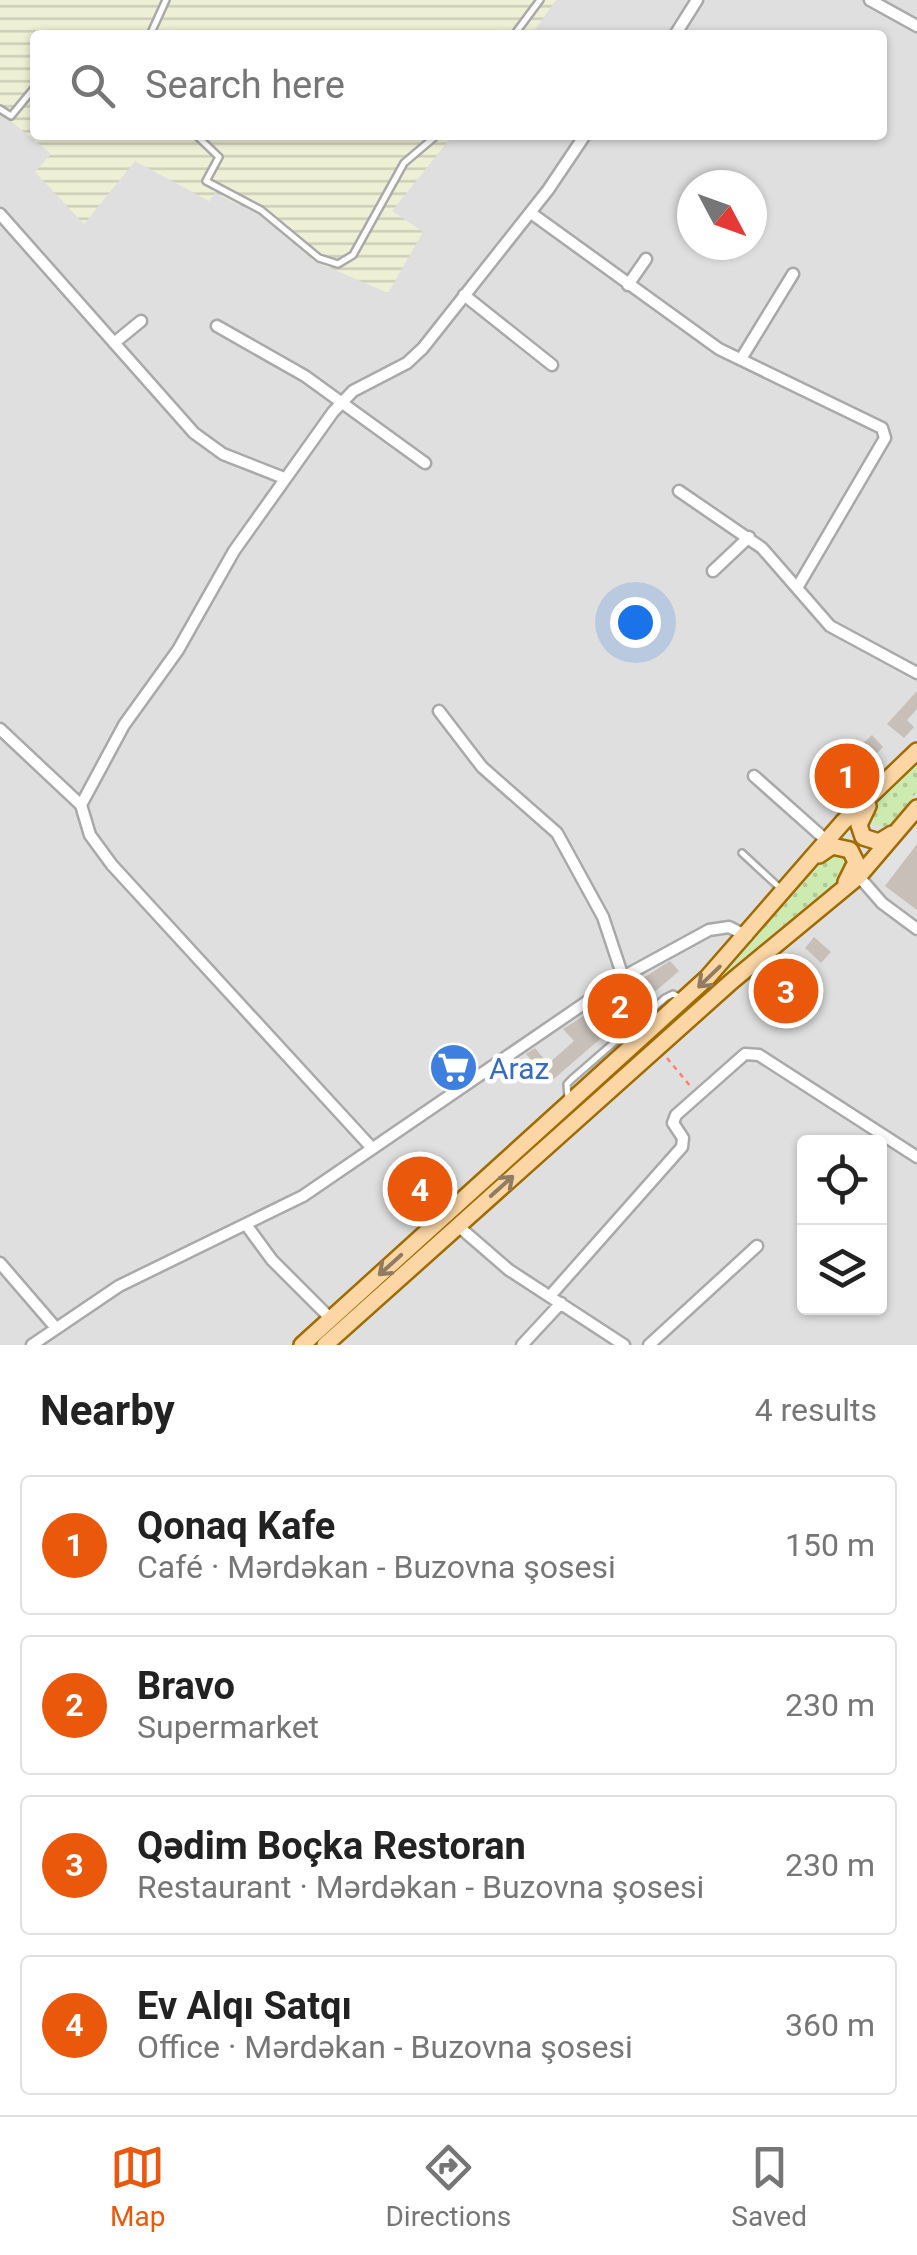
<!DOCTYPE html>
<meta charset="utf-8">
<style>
body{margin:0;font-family:Roboto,sans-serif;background:#f2f2f2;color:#222}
.controls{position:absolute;right:30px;bottom:30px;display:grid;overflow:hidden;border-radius:10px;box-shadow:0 2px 8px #0004}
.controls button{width:90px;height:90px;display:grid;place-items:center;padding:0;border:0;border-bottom:2px solid #e0e0e0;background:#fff;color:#222;font:50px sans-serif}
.compass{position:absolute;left:677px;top:170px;width:90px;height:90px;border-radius:50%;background:#fff;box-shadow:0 2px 8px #0004;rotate:131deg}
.you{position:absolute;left:635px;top:622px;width:35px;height:35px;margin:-25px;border:8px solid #fff;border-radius:50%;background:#1a73e8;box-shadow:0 0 0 15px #1a73e833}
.badge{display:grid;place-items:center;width:65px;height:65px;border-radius:50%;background:#ea580c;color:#fff;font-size:32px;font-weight:700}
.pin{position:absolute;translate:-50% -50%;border:5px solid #fff;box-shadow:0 2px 10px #0006}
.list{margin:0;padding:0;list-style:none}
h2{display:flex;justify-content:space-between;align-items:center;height:130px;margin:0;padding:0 40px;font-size:42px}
h2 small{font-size:32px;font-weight:400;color:#767676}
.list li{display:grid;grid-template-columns:65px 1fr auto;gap:30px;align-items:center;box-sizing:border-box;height:140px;margin:0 20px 20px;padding:0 20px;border:2px solid #e0e0e0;border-radius:10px}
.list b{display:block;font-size:38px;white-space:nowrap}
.list p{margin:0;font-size:32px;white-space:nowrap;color:#767676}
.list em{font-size:32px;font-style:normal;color:#767676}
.icon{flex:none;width:55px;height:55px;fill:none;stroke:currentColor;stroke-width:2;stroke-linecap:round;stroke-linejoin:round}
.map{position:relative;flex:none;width:917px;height:1345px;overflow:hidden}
.search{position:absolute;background:#fff;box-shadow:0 2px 8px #0004;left:30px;right:30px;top:30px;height:110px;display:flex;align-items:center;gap:25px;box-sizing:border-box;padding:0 35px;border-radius:10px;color:#767676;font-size:38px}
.sheet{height:770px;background:#fff}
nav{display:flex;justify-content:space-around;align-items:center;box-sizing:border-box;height:140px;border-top:2px solid #e0e0e0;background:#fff;font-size:28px;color:#767676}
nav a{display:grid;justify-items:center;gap:5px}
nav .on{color:#ea580c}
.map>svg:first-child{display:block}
</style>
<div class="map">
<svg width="917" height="1345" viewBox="0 0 917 1345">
<defs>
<pattern id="farmland-rules" width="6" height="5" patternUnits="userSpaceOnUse" patternTransform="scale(2.5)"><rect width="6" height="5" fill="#eef0d5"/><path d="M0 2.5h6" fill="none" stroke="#ccceb7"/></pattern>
<pattern id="grass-dots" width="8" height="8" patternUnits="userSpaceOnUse" patternTransform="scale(2.5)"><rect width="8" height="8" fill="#cdebb0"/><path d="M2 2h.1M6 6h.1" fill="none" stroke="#b0c997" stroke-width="1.8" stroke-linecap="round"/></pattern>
</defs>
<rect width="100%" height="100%" fill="#f2efe9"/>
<path fill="#e0dfdf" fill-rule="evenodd" d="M0 0H917V1345H0ZM35 35H882V135H35ZM692 185H752V245H692ZM804 1142H880V1308H804Z"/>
<path fill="url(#farmland-rules)" d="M0 0H556L531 35H35V135H453L392 211 423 232 388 293 314 261 260 215 215 193 209 201 135 161 84 224 35 172 51 154 0 112Z"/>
<path fill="url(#grass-dots)" d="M917 761V792L888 827 874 825 870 813Z
M839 851 849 859 846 873 723 975 824 860Z"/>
<path fill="#e2e2e2" d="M917 822V844L885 885 874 874Z"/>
<path fill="#c7bfb8" d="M917 691V709L907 720 914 727 904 738 887 724Z
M872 735 883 747 865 765 853 753Z
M917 844V910L885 886Z
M814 937 831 952 821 963 805 948Z
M670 961 679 971 549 1083 526 1054 535 1048 548 1064 574 1041 563 1029Z"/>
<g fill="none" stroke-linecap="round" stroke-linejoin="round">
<defs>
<path id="lane" d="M150 35 166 0
M514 35 540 0
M0 109 11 116 35 87
M196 135 219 157 206 181 261 210 319 258 338 264 353 255 404 163 437 135
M742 853 782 890
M754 966 771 988
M568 1099 567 1084 572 1079 665 998 673 994 681 998"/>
<path id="street" d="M870 0 917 26
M675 35 697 0
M531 213 719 349 882 428 885 438 797 588
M0 214 194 433 223 454 284 478
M628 285 646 259
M464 295 552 365
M217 326 305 376 425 463
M114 343 141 321
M741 359 793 274
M679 491 762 548 830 626 917 673
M713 571 749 537
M439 711 482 767 557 833 603 917 623 977
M0 729 81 805 90 835 112 865 371 1147
M754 776 827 841
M81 805 124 725 178 650 234 551 333 412 353 391 407 363 423 348 548 190 585 135
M855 872 882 903 917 929
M457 1225 509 1270 624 1345
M247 1226 272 1260 331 1319
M0 1263 56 1328
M550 1296 682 1147 683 1138 673 1123 676 1115 745 1054 759 1055 917 1157
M32 1345 119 1286 303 1196 623 977 709 930 729 927 747 936
M522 1345 561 1303
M649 1345 757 1246"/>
<path id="primary" d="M868 806 859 825 863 837 879 842 892 834
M819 855 832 846 850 850 856 862 846 882
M302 1345 707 978 843 822 917 751
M325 1345 732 981 859 876 917 808"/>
</defs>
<use href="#lane" stroke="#a9a9a9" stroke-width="10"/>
<use href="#street" stroke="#a9a9a9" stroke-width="15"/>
<use href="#primary" stroke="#a06b00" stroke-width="20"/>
<path stroke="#fa8072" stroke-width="2.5" stroke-dasharray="5 5" stroke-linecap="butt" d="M667 1058 691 1087"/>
<use href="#lane" stroke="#fff" stroke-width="5"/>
<use href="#street" stroke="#fff" stroke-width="10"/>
<use href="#primary" stroke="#fcd6a4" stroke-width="15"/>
</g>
<defs><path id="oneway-shaft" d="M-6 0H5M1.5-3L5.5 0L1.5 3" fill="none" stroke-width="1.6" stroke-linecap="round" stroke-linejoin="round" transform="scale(2.5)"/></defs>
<g stroke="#8f7c63">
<use href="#oneway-shaft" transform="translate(709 977) rotate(136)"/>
<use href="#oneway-shaft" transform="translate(502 1186) rotate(-42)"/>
<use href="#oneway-shaft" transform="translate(390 1265) rotate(138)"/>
</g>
<defs>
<symbol id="supermarket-disc" viewBox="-11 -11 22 22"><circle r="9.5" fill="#3f7fe0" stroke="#fff"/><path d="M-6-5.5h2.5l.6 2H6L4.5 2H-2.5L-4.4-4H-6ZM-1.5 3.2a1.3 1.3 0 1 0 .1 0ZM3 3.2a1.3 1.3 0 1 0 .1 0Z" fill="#fff"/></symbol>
</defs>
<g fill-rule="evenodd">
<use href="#supermarket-disc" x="426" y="1040" width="55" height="55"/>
</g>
<g text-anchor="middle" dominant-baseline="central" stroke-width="9" stroke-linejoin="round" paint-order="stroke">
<g font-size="30" fill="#366cbe" stroke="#fff" text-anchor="start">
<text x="489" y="1068">Araz</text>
</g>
</g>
</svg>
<div class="controls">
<button><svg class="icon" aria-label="locate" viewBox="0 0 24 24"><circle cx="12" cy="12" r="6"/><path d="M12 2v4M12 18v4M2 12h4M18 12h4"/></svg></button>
<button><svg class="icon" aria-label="layers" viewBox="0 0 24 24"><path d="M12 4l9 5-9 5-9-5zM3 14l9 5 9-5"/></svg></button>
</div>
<svg class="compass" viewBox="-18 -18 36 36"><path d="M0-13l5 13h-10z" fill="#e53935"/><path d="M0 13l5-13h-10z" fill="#767676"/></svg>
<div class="you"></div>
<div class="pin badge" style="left:847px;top:776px">1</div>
<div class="pin badge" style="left:620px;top:1006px">2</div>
<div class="pin badge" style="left:786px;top:991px">3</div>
<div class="pin badge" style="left:420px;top:1189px">4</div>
<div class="search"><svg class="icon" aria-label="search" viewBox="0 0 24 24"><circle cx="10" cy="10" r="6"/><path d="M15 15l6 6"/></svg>Search here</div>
</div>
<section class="sheet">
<h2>Nearby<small>4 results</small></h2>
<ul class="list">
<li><span class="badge">1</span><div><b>Qonaq Kafe</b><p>Café · Mərdəkan - Buzovna şosesi</p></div><em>150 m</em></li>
<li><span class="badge">2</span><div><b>Bravo</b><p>Supermarket</p></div><em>230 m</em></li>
<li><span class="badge">3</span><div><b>Qədim Boçka Restoran</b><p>Restaurant · Mərdəkan - Buzovna şosesi</p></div><em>230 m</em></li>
<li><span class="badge">4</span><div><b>Ev Alqı Satqı</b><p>Office · Mərdəkan - Buzovna şosesi</p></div><em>360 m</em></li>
</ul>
</section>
<nav>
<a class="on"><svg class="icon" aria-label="map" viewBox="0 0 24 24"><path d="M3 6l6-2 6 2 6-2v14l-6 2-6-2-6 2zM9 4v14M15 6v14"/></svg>Map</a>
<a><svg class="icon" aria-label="directions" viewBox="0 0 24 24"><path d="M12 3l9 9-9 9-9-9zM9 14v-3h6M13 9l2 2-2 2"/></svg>Directions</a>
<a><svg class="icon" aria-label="saved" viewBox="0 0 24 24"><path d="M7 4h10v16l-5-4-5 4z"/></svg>Saved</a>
</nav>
